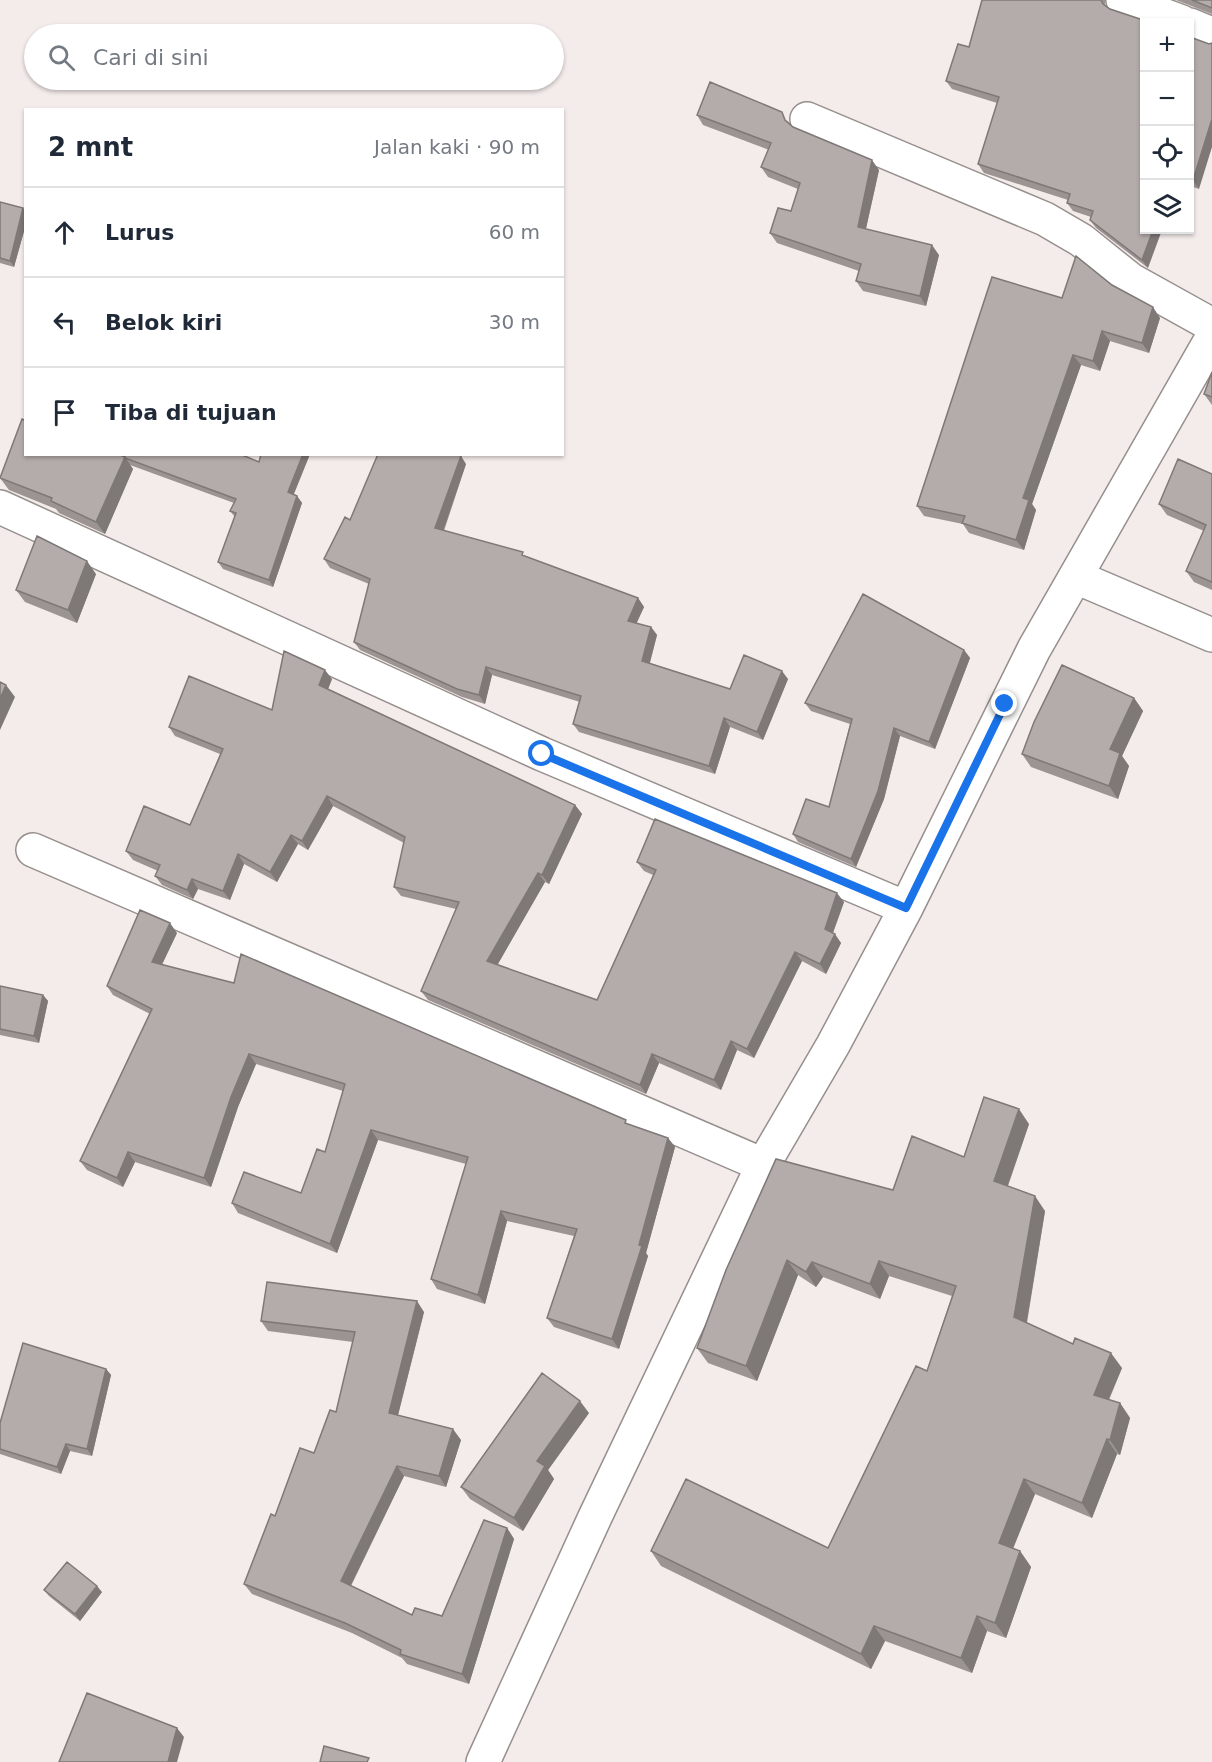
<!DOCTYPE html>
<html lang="id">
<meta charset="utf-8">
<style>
body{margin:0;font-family:"DejaVu Sans",sans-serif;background:#f2f2f3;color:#1f2937}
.controls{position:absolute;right:18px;top:18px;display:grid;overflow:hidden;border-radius:0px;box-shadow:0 2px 4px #0004}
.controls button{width:54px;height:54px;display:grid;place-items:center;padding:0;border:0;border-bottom:2px solid #e0e1e3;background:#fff;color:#1f2937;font:30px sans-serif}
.stop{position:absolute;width:18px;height:18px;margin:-14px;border:4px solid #1a73e8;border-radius:50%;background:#fff}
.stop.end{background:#1a73e8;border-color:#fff;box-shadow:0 2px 6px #0008}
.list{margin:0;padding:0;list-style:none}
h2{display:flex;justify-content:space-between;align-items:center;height:78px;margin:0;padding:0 24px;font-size:26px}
h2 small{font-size:20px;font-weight:400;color:#747a83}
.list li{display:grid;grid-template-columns:39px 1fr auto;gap:18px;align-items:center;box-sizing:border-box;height:90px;padding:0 24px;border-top:2px solid #e0e1e3}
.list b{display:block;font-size:22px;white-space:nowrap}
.list em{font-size:20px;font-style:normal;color:#747a83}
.icon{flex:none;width:33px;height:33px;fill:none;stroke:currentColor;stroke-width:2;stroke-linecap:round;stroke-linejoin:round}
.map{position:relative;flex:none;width:1212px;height:1762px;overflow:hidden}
.search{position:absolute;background:#fff;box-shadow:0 2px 4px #0004;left:24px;top:24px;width:540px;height:66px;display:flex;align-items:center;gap:15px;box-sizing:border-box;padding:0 21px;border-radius:33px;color:#747a83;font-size:22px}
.panel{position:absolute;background:#fff;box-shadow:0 2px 4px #0004;left:24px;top:108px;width:540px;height:348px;border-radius:0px}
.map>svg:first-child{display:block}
</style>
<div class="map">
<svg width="1212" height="1762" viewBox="0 0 1212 1762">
<rect width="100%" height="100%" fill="#f4ecea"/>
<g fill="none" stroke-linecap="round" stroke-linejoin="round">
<defs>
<path id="minor" d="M1123 0 1182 22
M1190 25 1212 34
M807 119 1045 219 1081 240 1131 280 1212 325
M0 507 542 754 906 908
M1076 577 1212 635
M33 850 763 1165
M483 1762 595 1517 763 1165 833 1045 906 908 1034 649 1212 338"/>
</defs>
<use href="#minor" stroke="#968f8c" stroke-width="36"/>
<use href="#minor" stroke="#fff" stroke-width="33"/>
</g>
<path fill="#9b9492" d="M982 0H1105V4L1148 268 1096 228 1090 220 1091 217 1073 211 1067 203 1068 200 984 173 978 164 997 103 952 89 946 81 969 47Z
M1176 0H1212V14Z
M1190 37 1199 189 1190 186Z
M697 115 788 121 789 124 793 127 879 170 866 229 939 255 926 306 863 291 856 281 859 271 777 243 770 233 791 211 798 189 768 177 761 167 769 150 703 125Z
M0 202 26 211V224L14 267 0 263Z
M1112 285 1160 318 1149 353 1110 341 1100 371 1081 365 1032 504 1036 510 1024 550 969 533 963 524 924 516 917 506 1062 298Z
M1212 372V405L1204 394Z
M26 454 259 462 310 454 294 494 297 496 302 503 273 587 223 569 218 562 235 517 230 511 234 503 130 465 133 469 105 534 59 513 56 509 9 490 0 478Z
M466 464 444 531 527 557 638 598 644 607 636 623 651 627 657 635 650 663 730 689 788 679 763 740 730 727 715 774 579 732 573 724 580 702 492 675 485 704 462 697 360 650 354 642 369 584 330 568 324 559 350 520Z
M1212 474V590L1194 582 1186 571 1204 531 1167 515 1159 504Z
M96 574 77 623 25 602 16 590Z
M964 650 970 658 935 749 900 736 884 799 856 867 798 842 793 834 829 807 850 724 811 711 805 703Z
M332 679 328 689 575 805 582 814 549 884 545 882 497 965 597 1000 653 875 644 871 637 862 844 902 833 933 841 943 826 974 802 961 754 1058 737 1050 721 1090 659 1063 646 1094 428 1000 421 991 456 909 401 896 394 887 404 843 333 806 308 850 298 844 277 882 244 864 230 900 198 889 193 899 162 885 155 876 158 871 133 860 126 851 190 825 220 754 175 736 169 727 272 710Z
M1134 698 1143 711 1122 756 1129 766 1118 799 1031 767 1022 754Z
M177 933 162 964 668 1138 675 1147 646 1253 648 1256 619 1349 554 1327 547 1318 574 1236 507 1221 485 1304 437 1289 431 1279 466 1164 378 1140 337 1253 238 1213 232 1203 301 1193 325 1152 343 1091 256 1064 238 1107 211 1187 135 1162 123 1187 87 1170 80 1161 150 1014 113 995 107 986Z
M0 986 43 995 48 1001 39 1043 0 1035Z
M1029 1124 1008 1186 1045 1211 1027 1323 1122 1368 1109 1400 1120 1403 1130 1418 1120 1455 1117 1454 1092 1518 1035 1494 1013 1549 1020 1551 1031 1567 1006 1638 987 1631 972 1673 885 1641 871 1669 661 1566 651 1551 828 1548 927 1371 952 1296 889 1276 880 1299 823 1277 816 1287 798 1275 757 1381 708 1363 697 1348 726 1270 964 1157Z
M424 1312 398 1415 461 1440 446 1487 404 1476 351 1586 412 1615 442 1616 507 1528 514 1539 469 1684 407 1664 402 1658 352 1633 252 1594 244 1584 336 1412 353 1342 268 1331 261 1321Z
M106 1369 111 1375 92 1456 70 1451 61 1474 0 1454V1423Z
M589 1413 548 1470 554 1479 523 1531 470 1499 461 1487Z
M44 1590 102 1592 80 1621 49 1596Z"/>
<path fill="#7e7877" d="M1212 119V147L1199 189 1193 180Z
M872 160 879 170 864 237 858 227Z
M23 208 26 211V224L14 267 10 261Z
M1153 230H1162L1148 268 1142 260Z
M932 245 939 255 926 306 920 296Z
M1153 307 1160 318 1149 353 1142 343Z
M1102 331 1110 341 1100 371 1093 361Z
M1073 355 1081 365 1032 504 1036 510 1024 550 1016 540 1023 498Z
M303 454H310L292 498 288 492Z
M461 456 466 464 441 537 435 528Z
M125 457 133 469 105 534 96 522Z
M297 496 302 503 273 587 269 580Z
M87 561 96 574 77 623 68 610Z
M638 598 644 607 634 629 628 621Z
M651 627 657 635 648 669 642 661Z
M964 650 970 658 935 749 929 742Z
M486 667 492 675 485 704 479 695Z
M325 670 332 679 326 694 319 685Z
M782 671 788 679 763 740 757 732Z
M6 685 15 697 0 730V699Z
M1134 698 1143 711 1122 756 1129 766 1118 799 1109 786 1110 749Z
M724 718 730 727 715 774 709 766Z
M894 728 900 736 884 799 856 867 851 859Z
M327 796 333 806 308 850 302 841Z
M575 805 582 814 549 884 542 875Z
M291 835 298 844 277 882 270 872Z
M238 854 244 864 230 900 223 891Z
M538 873 545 882 494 971 487 961Z
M192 879 198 889 193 899 187 890Z
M837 893 844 902 831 938 825 929Z
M170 923 177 933 159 971 152 962Z
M835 934 841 943 826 974 820 964Z
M795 952 802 961 754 1058 747 1049Z
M43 995 48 1001 39 1043 34 1036Z
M731 1041 737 1050 721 1090 714 1080Z
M249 1054 256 1064 238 1107 211 1187 204 1178 231 1097Z
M652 1054 659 1063 646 1094 640 1085Z
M1019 1109 1029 1124 1004 1196 994 1181Z
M371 1130 378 1140 337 1253 330 1244Z
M668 1138 675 1147 646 1253 648 1256 619 1349 612 1339 639 1245Z
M128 1152 135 1162 123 1187 117 1178Z
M1035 1196 1045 1211 1025 1332 1014 1317Z
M501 1211 507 1221 485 1304 478 1295Z
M787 1260 798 1275 757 1381 746 1366Z
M879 1261 889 1276 880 1299 870 1284Z
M812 1262 823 1277 816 1287 806 1272Z
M417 1301 424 1312 396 1423 389 1413Z
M1111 1353 1122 1368 1104 1410 1094 1395Z
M106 1369 111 1375 92 1456 87 1449Z
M580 1401 589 1413 548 1470 554 1479 523 1531 514 1518 537 1461Z
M1120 1403 1130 1418 1120 1455 1110 1440Z
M453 1429 461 1440 446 1487 439 1476Z
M1107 1439 1117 1454 1092 1518 1082 1503Z
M66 1444 70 1451 61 1474 57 1467Z
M397 1466 404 1476 348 1591 341 1581Z
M1024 1479 1035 1494 1009 1558 999 1543Z
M507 1528 514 1539 469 1684 462 1674Z
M1020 1551 1031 1567 1006 1638 995 1623Z
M97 1586 102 1592 80 1621 75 1614Z
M977 1616 987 1631 972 1673 961 1658Z
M874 1626 885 1641 871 1669 861 1654Z
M177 1728 184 1737 177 1762H168Z"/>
<path fill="#b4acaa" stroke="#7e7877" stroke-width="1.5" d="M982 0H1101L1103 4 1110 9 1149 22H1144V230H1153L1142 260 1090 220 1093 211 1067 203 1070 194 978 164 999 97 946 81 958 44 969 47Z
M1192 0H1212V8Z
M1190 37 1209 44 1212 43V119L1193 180 1190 179Z
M710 82 782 112 785 120 793 127 872 160 858 227 932 245 920 296 856 281 861 264 770 233 778 208 791 211 800 183 761 167 771 143 697 115Z
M0 202 23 208 10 261 0 258Z
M1076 256 1112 285 1153 307 1142 343 1102 331 1093 361 1073 355 1023 498 1029 500 1016 540 962 523 965 516 917 506 992 277 1062 298Z
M1212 372V397L1204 394Z
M22 419 26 421V454H118L125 457 96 522 51 501 52 498 0 478Z
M118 454H240L259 462 261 454H303L288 492 297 496 269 580 218 562 236 513 230 511 236 499 125 458V457Z
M378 454H457L461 456 435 528 523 552 522 555 638 598 628 621 651 627 642 661 730 689 744 655 782 671 757 732 724 718 709 766 573 724 581 696 486 667 479 695 457 689 354 642 370 579 324 559 345 517 350 520Z
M1178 459 1212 474V582L1186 571 1206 525 1159 504Z
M37 536 87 561 68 610 16 590Z
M863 594 964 650 929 742 894 728 878 791 851 859 793 834 806 799 829 807 852 719 805 703Z
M284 651 325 670 319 685 575 805 542 875 538 873 487 961 597 1000 656 870 637 862 655 819 837 893 825 929 835 934 820 964 795 952 747 1049 731 1041 714 1080 652 1054 640 1085 421 991 459 902 394 887 405 837 327 796 302 841 291 835 270 872 238 854 223 891 192 879 187 890 155 876 160 865 126 851 144 806 190 825 223 749 169 727 189 676 272 710Z
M1062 665 1134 698 1110 749 1120 753 1109 786 1022 754 1034 722Z
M0 682 6 685 0 699Z
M140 910 170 923 152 962 234 983 241 954 626 1120 625 1123 668 1138 639 1245 642 1246 612 1339 547 1318 577 1229 501 1211 478 1295 431 1279 468 1157 371 1130 330 1244 232 1203 244 1172 301 1193 317 1149 325 1152 345 1084 249 1054 231 1097 204 1178 128 1152 117 1178 80 1161 152 1009 107 986Z
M0 986 43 995 34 1036 0 1029Z
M984 1097 1019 1109 994 1181 1035 1196 1014 1317 1073 1344 1075 1338 1111 1353 1094 1395 1120 1403 1110 1440 1107 1439 1082 1503 1024 1479 999 1543 1020 1551 995 1623 977 1616 961 1658 874 1626 861 1654 651 1551 686 1479 828 1548 916 1366 927 1371 956 1286 879 1261 870 1284 812 1262 806 1272 787 1260 746 1366 697 1348 726 1270 776 1159 893 1190 912 1136 964 1157Z
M267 1282 417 1301 389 1413 453 1429 439 1476 397 1466 341 1581 412 1615 415 1608 442 1616 484 1520 507 1528 462 1674 400 1654 401 1650 345 1623 244 1584 271 1514 275 1516 300 1448 314 1453 330 1410 336 1412 355 1332 261 1321Z
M23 1343 106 1369 87 1449 66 1444 57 1467 0 1449V1423Z
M542 1373 580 1401 537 1461 545 1466 514 1518 461 1487Z
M67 1562 97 1586 75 1614 44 1590Z
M87 1693 177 1728 168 1762H59Z
M324 1746 369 1758 367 1762H320Z"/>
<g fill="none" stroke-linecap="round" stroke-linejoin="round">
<path stroke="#1a73e8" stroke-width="8" d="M542 754 906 908 1005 704"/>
</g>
</svg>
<div class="controls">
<button>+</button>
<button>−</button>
<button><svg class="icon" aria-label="locate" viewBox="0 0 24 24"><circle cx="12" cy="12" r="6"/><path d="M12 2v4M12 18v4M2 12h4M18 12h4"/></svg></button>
<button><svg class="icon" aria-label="layers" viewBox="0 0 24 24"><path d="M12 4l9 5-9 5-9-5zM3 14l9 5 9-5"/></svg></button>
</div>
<div class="stop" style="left:542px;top:754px"></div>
<div class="stop end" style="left:1005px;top:704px"></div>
<div class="search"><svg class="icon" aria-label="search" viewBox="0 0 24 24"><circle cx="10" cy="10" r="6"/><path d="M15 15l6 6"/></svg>Cari di sini</div>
<section class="panel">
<h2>2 mnt<small>Jalan kaki · 90 m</small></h2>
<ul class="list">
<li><svg class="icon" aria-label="ahead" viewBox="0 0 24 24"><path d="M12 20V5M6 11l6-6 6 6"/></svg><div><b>Lurus</b></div><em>60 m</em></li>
<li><svg class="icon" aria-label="left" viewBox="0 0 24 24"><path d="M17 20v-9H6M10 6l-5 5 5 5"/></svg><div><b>Belok kiri</b></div><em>30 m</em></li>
<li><svg class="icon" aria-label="arrive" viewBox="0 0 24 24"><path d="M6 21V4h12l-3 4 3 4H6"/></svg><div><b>Tiba di tujuan</b></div></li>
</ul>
</section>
</div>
